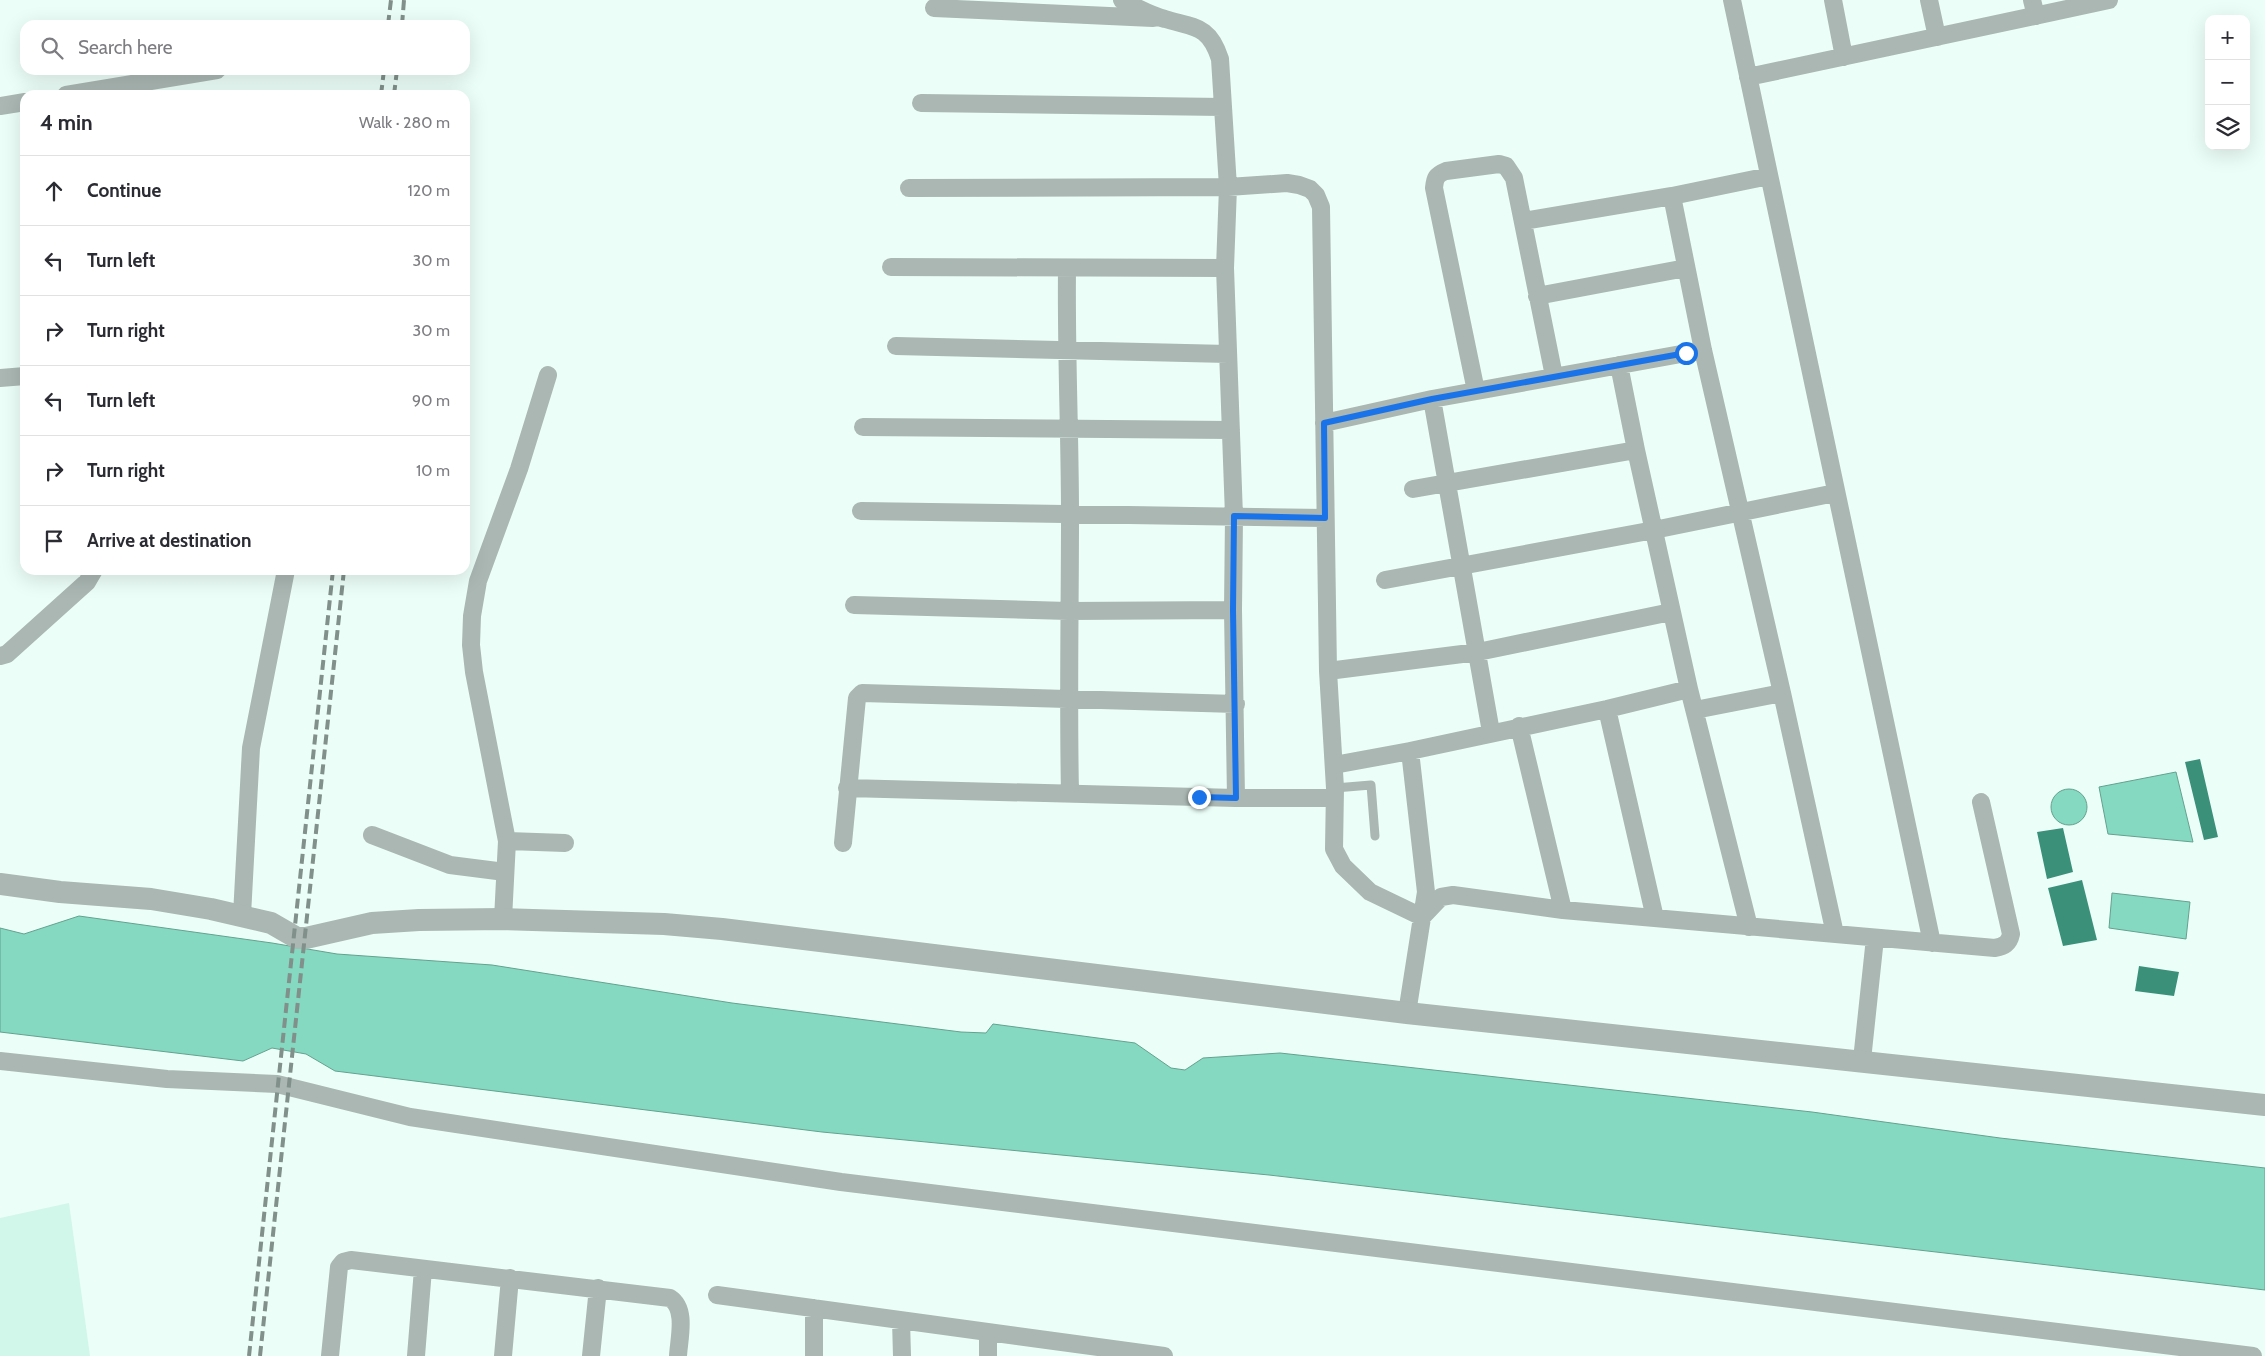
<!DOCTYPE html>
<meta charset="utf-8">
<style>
body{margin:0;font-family:Cabin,sans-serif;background:#f7f7f7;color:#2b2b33}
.controls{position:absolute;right:15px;top:15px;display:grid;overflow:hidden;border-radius:10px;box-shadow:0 5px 20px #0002}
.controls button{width:45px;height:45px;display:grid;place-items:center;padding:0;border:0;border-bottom:1px solid #e1e1e2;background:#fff;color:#2b2b33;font:25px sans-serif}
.stop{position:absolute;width:15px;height:15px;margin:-11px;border:4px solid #1a73e8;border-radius:50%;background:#fff}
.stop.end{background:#1a73e8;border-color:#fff;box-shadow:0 1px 5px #0008}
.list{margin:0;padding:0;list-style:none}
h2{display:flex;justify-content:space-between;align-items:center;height:65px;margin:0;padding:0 20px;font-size:21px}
h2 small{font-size:16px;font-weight:400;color:#7c7c81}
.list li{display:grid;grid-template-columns:32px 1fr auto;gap:15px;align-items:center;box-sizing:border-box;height:70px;padding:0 20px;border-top:1px solid #e1e1e2}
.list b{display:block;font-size:19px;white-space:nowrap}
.list em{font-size:16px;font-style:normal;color:#7c7c81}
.icon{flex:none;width:28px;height:28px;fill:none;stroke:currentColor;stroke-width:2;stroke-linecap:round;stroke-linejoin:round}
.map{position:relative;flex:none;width:2265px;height:1356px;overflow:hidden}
.search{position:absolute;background:#fff;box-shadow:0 5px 20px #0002;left:20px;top:20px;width:450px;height:55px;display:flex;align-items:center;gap:12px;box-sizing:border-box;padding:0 18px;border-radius:15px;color:#7c7c81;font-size:19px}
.panel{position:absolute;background:#fff;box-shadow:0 5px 20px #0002;left:20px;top:90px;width:450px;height:485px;border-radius:15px}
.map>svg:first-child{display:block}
</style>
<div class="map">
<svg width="2265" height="1356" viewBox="0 0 2265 1356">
<rect width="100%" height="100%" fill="#ecfef8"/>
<path fill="#d0f7ea" d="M69 1203 90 1356H0V1218Z"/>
<path fill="#85d9c0" stroke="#63a28f" d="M2176 772 2193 842 2108 834 2099 787Z
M2051 807a18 18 0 1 1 36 0a18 18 0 1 1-36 0Z
M2112 893 2190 902 2186 939 2109 928Z
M79 916 272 943 337 954 492 965 732 1003 961 1032 986 1033 993 1024 1135 1043 1171 1068 1185 1070 1203 1058 1280 1053 1812 1112 2000 1138 2265 1168V1290L1269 1175 822 1132 335 1071 306 1054 272 1048 243 1061 0 1032V928L24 934Z"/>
<path fill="#3b907a" d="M2200 759 2218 837 2204 840 2185 762Z
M2063 828 2073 872 2047 879 2037 832Z
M2082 880 2097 940 2063 946 2048 888Z
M2139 966 2179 972 2174 996 2135 991Z"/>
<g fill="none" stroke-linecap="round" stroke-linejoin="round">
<path stroke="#aab7b3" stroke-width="9" d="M1335 788 1371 785 1375 836"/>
<path stroke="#aab7b3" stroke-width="18" d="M1122 0C1135 7 1150 15 1165 19 1195 28 1209 25 1220 59L1228 187 1225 268 1234 516 1233 610 1236 798
M1732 0 1932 943
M1833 0 1844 57
M1929 0 1937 37
M2032 0 2036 16
M934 8 1153 18
M1748 77 2109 0
M66 95 217 70
M921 103 1223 107
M0 106 25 102
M909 188 1228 187 1287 183 1299 185 1310 189 1316 195 1321 207 1328 671 1335 788 1334 849 1343 866 1370 892 1422 917 1441 897 1453 895 1563 910 1995 948C2004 946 2009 944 2011 934L1981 802
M1672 196 1703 350 1782 693
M1523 221 1672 196 1769 176
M891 267 1225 268
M1067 269C1066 352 1070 434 1070 516 1070 608 1068 700 1070 793
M1537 296 1686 268
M896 346 1228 354
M1619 365 1636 450 1689 689 1749 927
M0 378 25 376
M1476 391 1434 188C1435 178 1436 175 1446 171L1499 164 1506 166 1514 178 1554 376
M1432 399 1491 732
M1324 423 1432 399 1703 350
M863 427 1231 430
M1413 489 1636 450
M861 511 1325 518
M1385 580 1654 530 1835 493
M854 605 1068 611 1233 610
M0 656 7 654 87 582 94 570
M1328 671 1478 652 1671 612
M1607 709 1655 918
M1695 710 1782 693 1835 934
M1519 726 1563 910
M1334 765 1410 751
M847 788 1236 798H1334
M372 835 450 865 505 872
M507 841 565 843
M843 843 857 698 862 693 1236 704
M242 915 251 748 286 570
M503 919 507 841 474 672 471 645 472 616 478 581 519 469 548 375
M1407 1013 1426 892 1410 751 1607 709 1689 689
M1862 1060 1875 938
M0 1061 167 1079 277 1084 410 1117 841 1182 2253 1356
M717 1295 1164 1356
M814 1308V1356
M901 1320 902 1356
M988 1332V1356
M330 1356 339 1267 343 1262 351 1260 670 1298C687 1309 679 1338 678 1356
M416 1356 423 1269
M503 1356 510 1278
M591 1356 598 1288"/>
<path stroke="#aab7b3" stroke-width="22" d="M0 884 60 892 151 899 211 909 271 923 297 938H306L372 923 419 920 503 919 664 924 722 929 1407 1013 2265 1105"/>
<path stroke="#81908b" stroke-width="4" stroke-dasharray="10 5" stroke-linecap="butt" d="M388 25 391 0
M402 25 404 0
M381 95 384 70
M394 95 397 70
M249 1356 333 570
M260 1356 344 570"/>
</g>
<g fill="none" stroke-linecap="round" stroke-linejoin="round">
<path stroke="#1a73e8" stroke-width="6" d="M1199 797 1236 798 1233 610 1234 516 1325 518 1324 423 1432 399 1686 353"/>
</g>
</svg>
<div class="controls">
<button>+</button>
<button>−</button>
<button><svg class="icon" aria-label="layers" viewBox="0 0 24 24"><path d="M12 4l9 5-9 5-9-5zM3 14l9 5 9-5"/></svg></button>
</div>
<div class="stop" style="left:1686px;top:353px"></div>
<div class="stop end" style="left:1199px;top:797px"></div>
<div class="search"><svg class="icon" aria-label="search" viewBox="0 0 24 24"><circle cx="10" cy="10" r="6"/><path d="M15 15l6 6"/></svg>Search here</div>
<section class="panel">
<h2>4 min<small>Walk · 280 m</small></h2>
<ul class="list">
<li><svg class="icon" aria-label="ahead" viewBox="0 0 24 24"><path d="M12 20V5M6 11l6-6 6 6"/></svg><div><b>Continue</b></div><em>120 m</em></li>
<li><svg class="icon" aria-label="left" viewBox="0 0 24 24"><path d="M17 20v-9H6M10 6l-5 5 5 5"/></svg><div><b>Turn left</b></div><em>30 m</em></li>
<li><svg class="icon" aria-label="right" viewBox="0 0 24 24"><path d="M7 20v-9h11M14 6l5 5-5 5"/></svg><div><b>Turn right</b></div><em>30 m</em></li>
<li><svg class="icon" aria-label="left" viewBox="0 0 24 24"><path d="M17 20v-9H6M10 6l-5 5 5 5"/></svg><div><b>Turn left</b></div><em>90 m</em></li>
<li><svg class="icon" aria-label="right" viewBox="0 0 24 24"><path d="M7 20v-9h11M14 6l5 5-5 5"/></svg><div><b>Turn right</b></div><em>10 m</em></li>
<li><svg class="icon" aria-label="arrive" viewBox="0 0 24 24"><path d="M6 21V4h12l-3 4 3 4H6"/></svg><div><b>Arrive at destination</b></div></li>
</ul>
</section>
</div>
